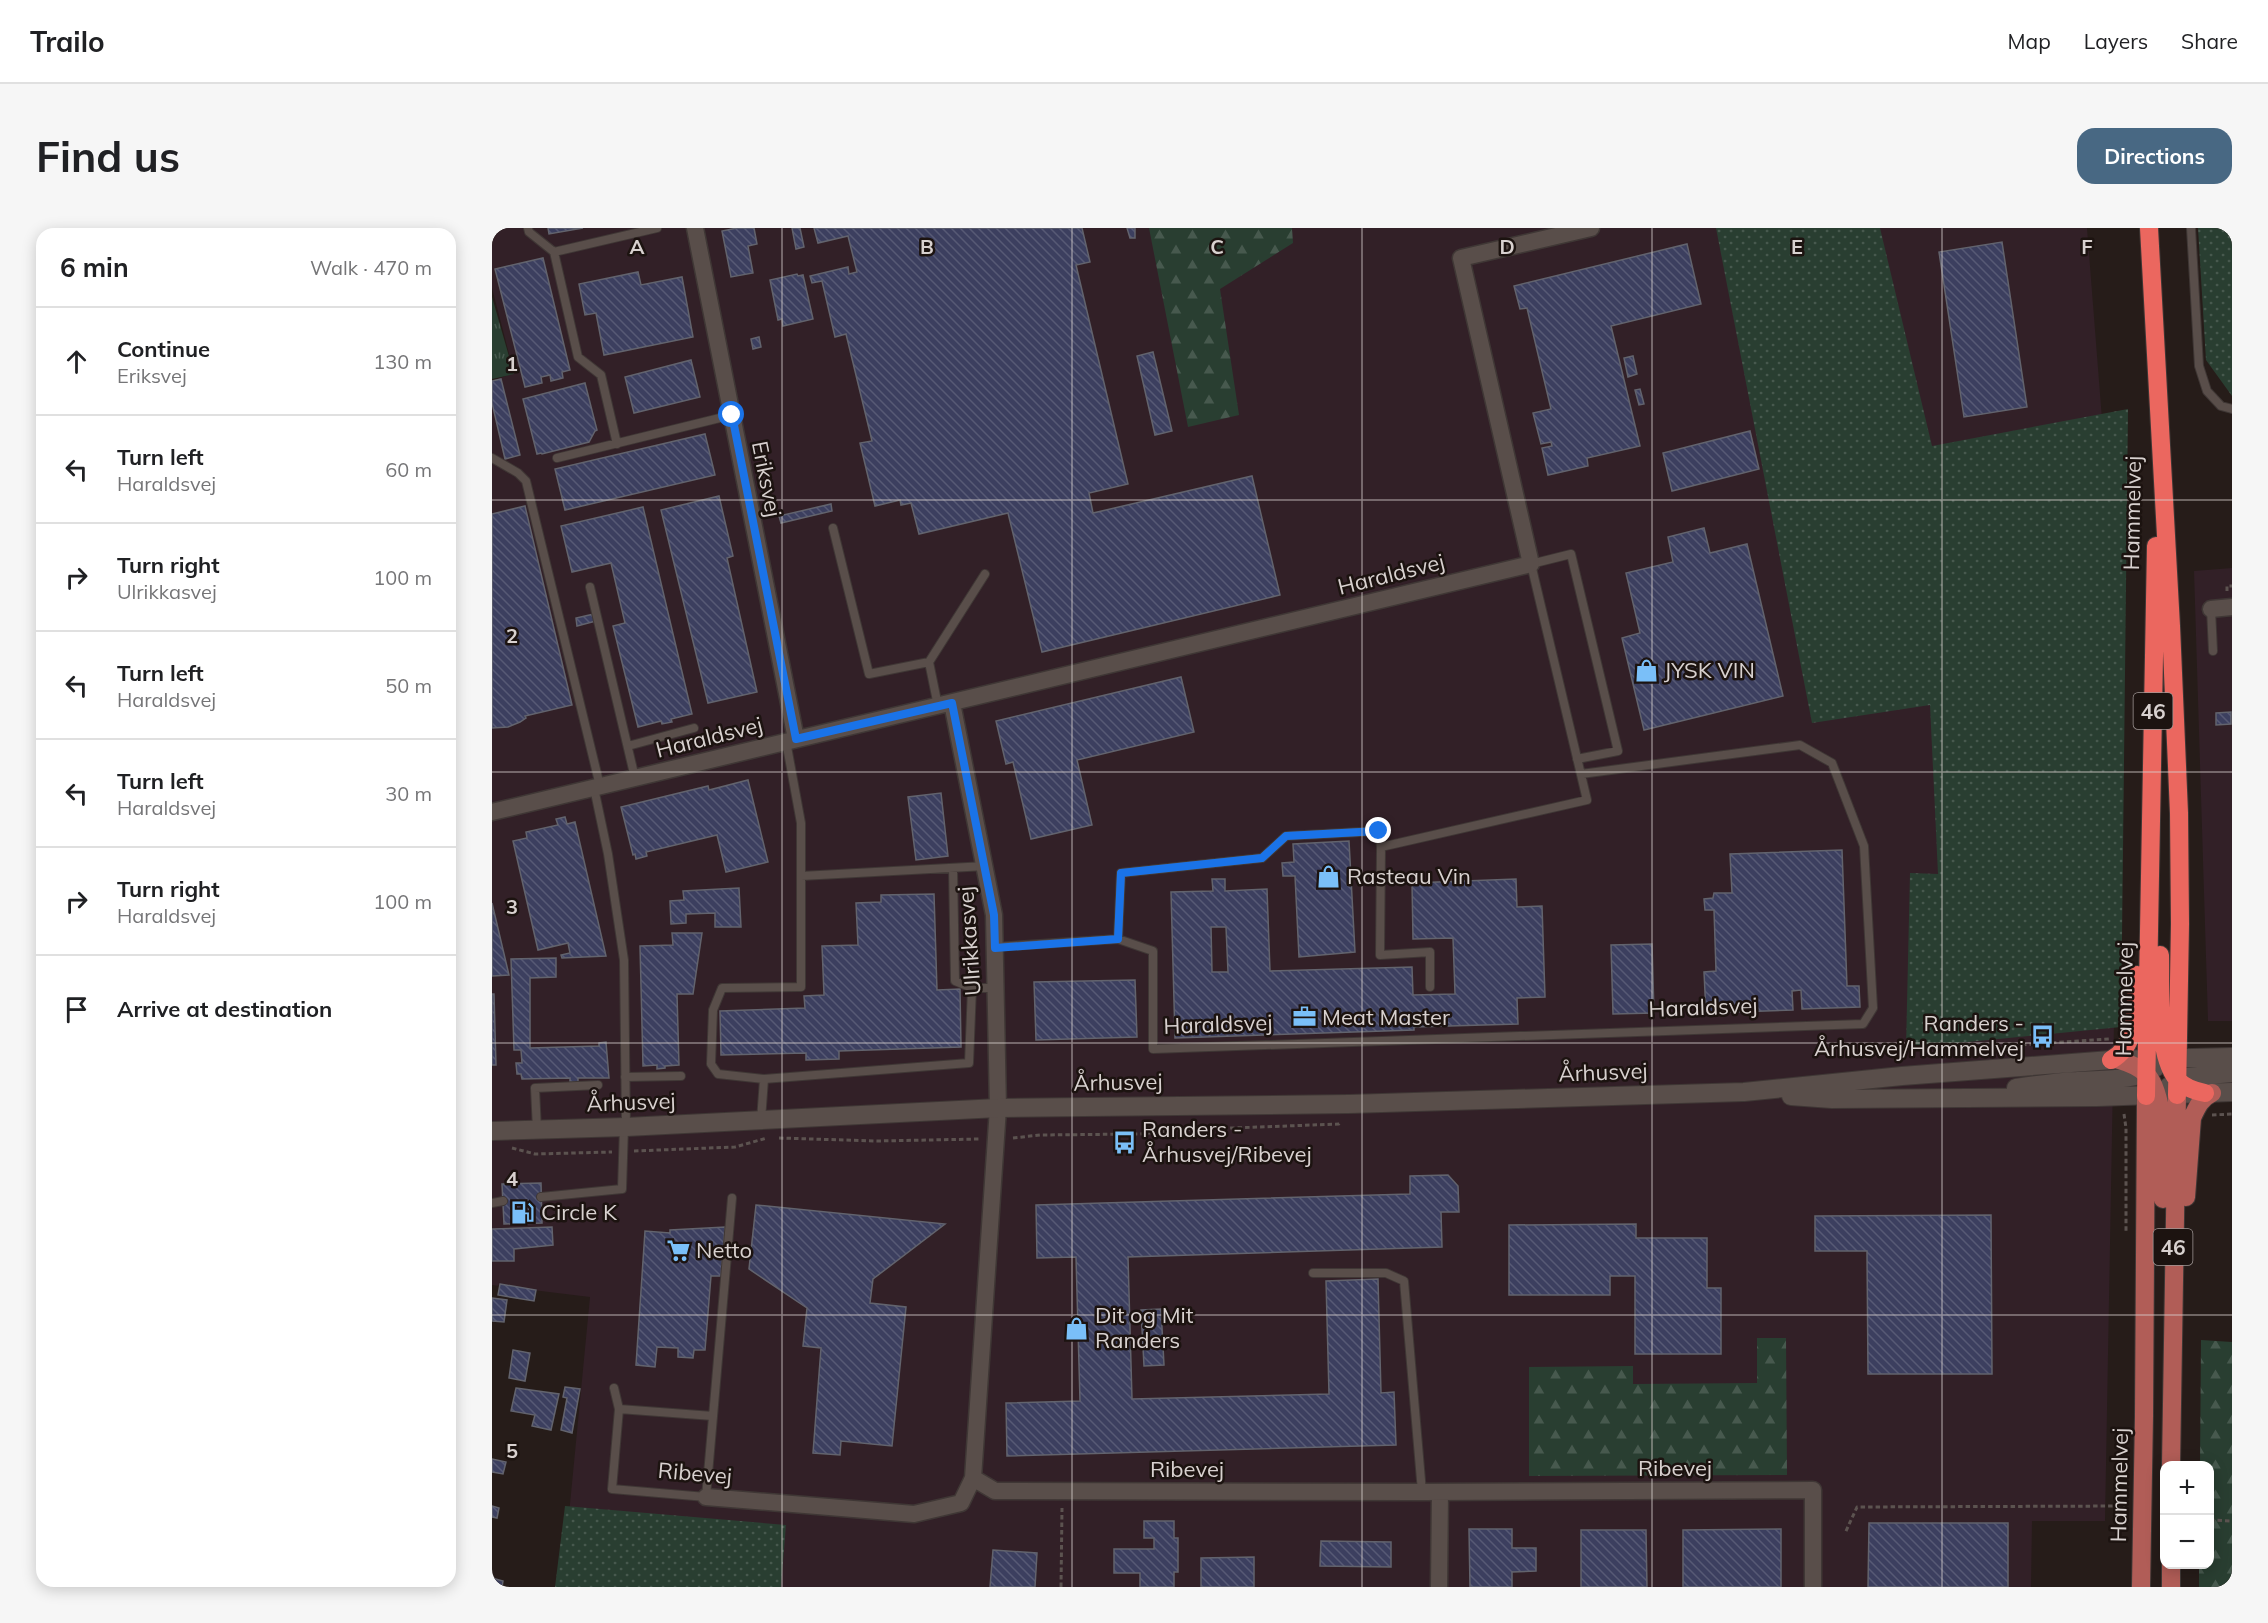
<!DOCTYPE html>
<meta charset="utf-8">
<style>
body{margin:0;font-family:Mulish,sans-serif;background:#f6f6f6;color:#202124}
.controls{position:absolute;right:18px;bottom:18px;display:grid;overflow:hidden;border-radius:12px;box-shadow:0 3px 15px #0003}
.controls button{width:54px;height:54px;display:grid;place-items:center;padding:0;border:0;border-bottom:2px solid #e0e0e0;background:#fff;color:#202124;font:30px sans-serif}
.stop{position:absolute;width:18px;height:18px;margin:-14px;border:4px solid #1a73e8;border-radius:50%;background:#fff}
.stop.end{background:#1a73e8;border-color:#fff;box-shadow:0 2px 6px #0008}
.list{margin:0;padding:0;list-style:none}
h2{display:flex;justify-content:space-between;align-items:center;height:78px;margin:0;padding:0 24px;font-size:26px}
h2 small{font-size:20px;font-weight:400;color:#757577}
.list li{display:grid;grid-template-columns:39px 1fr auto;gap:18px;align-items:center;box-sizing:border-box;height:108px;padding:0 24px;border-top:2px solid #e0e0e0}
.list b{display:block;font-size:22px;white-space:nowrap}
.list p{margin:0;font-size:20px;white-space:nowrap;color:#757577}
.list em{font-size:20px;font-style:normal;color:#757577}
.icon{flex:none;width:33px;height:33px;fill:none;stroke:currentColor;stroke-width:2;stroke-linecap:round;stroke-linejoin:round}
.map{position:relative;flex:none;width:1740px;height:1359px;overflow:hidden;border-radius:18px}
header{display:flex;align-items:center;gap:36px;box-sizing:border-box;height:84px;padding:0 30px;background:#fff;border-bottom:2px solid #e0e0e0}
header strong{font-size:28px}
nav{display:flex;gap:33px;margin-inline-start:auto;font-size:21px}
.intro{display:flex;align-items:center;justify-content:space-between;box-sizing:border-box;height:144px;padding:0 36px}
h1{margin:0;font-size:42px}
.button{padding:15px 27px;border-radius:18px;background:#486883;color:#fff;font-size:21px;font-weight:700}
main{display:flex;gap:36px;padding:0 36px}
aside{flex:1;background:#fff;border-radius:18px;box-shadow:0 3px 15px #0003}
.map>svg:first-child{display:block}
</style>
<header>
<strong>Trailo</strong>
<nav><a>Map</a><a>Layers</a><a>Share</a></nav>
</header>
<div class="intro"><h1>Find us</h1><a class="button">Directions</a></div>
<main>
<aside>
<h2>6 min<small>Walk · 470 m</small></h2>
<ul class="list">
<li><svg class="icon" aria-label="ahead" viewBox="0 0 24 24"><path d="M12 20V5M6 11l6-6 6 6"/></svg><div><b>Continue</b><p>Eriksvej</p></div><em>130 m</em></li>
<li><svg class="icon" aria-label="left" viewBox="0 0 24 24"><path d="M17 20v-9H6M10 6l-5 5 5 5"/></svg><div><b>Turn left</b><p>Haraldsvej</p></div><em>60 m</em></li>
<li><svg class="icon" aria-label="right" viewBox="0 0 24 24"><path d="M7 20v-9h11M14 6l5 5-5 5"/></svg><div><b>Turn right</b><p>Ulrikkasvej</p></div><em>100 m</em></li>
<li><svg class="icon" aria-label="left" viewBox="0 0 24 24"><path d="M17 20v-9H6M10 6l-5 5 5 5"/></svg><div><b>Turn left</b><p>Haraldsvej</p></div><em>50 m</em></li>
<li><svg class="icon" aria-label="left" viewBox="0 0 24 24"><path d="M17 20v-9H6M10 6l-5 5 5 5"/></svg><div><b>Turn left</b><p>Haraldsvej</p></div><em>30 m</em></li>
<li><svg class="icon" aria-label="right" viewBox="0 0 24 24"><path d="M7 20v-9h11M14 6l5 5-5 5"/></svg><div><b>Turn right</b><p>Haraldsvej</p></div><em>100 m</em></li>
<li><svg class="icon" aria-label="arrive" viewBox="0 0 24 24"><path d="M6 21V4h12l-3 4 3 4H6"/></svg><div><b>Arrive at destination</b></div></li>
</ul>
</aside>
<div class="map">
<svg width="1740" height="1359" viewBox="0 0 1740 1359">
<defs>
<pattern id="grass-dots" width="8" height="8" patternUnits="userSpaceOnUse" patternTransform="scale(1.5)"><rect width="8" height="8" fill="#293e31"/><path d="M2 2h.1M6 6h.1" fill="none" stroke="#47594e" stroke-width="1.8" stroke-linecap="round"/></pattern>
<pattern id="forest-firs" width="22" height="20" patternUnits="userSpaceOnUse" patternTransform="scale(1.5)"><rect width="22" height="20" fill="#293e31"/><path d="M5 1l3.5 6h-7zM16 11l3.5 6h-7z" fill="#47594e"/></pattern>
<pattern id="park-tufts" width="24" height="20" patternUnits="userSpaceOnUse" patternTransform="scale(1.5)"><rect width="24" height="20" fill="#293e31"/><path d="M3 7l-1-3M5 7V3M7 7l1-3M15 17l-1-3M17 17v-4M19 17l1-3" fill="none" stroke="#47594e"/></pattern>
<pattern id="building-back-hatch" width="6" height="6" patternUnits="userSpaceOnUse" patternTransform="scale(1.5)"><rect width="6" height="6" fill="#3c3f5f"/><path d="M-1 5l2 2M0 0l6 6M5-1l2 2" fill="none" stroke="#575a75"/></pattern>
</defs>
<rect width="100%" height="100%" fill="#261c19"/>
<path fill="#322027" d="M0 0H1595L1622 344V795L1613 1293H1540L1539 1359H70L98 1069 0 1057V153L22 145 0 60Z
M1740 340V793H1716L1702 343Z"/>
<path fill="url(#grass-dots)" d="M1224 0H1388L1440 218 1636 181 1629 799 1414 820 1418 645 1446 646 1438 477 1320 495Z
M1706 0H1740V168L1714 132Z
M73 1278 294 1297 289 1359H63Z"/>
<path fill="url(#forest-firs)" d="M657 0H800L801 15 728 61 747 187 696 199Z
M1265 1110H1294L1295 1247 1037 1248V1139L1141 1138V1156L1265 1155Z
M1709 1112 1740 1114V1359H1707V1337L1718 1336V1238L1708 1237Z"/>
<path fill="url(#park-tufts)" d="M0 69 22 146 0 151Z"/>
<path fill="url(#building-back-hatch)" stroke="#62636d" stroke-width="1.5" fill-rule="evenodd" d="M56 0H91L57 6Z
M245 0H262L265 16 256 18 261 45 239 49 230 3Z
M300 0H308L312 19 304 21Z
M322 0H590L598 34 584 37 636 256 597 265 601 285 760 248 788 367 550 424 516 285 427 306 419 275 409 277 408 272 383 278 368 215 380 213 354 106 343 109 330 53 320 55 318 48 356 39 357 46 365 44 356 8 326 15Z
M635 0H643V10H638Z
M1510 14 1535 179 1472 189 1447 24Z
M1195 16 1209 76 1119 98 1148 218 1095 230 1096 238 1056 247 1050 220 1060 218 1059 214 1049 216 1041 185 1059 181 1035 80 1028 81 1022 58Z
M51 30 78 142 70 144 71 150 59 153 58 147 49 149 50 155 33 159 3 41Z
M146 44 149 57 190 49 201 109 112 127 104 85 93 87 87 56Z
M305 46 306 48 311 47 321 91 291 98 290 91 286 92 278 52Z
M267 109 269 119 261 121 259 111Z
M661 124 680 203 663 207 645 128Z
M1141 128 1145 146 1136 149 1132 130Z
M199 132 208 169 142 185 133 149Z
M9 151 28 227 13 231 0 175V153Z
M93 155 105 202 103 203 97 214 50 226 49 225 45 226 31 171Z
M1148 161 1152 176 1147 177 1143 162Z
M1258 203 1267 241 1180 263 1171 225Z
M213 206 223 247 73 282 63 241Z
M227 268 241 328 235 330 265 464 216 475 169 282Z
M339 276 340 283 289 295 287 288Z
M33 278 80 477 33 488 34 490 28 494 16 499 0 500V286Z
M151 279 200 486 179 491 180 494 170 496 169 493 146 499 121 398 133 395 119 335 80 344 69 298Z
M1212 300 1218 325 1255 316 1291 468 1152 502 1130 410 1148 405 1134 345 1181 334 1176 309Z
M102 386 104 393 85 398 84 390Z
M689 449 702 504 585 532 600 597 539 611 521 534 514 536 504 493Z
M1739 484V496L1724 497V485Z
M256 552 276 634 234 644 225 607 154 624 155 628 144 631 143 626 141 627 129 579 216 558 217 562Z
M449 565 456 628 424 632 416 569Z
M73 589 75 596 83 594 114 728 70 730 69 727 78 725 76 715 46 722 21 613 35 610 34 604 66 597 64 591Z
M857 613 863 724 807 729 803 648H791L790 635 802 634 801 616Z
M1350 622 1355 758H1367L1368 779 1310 781 1309 762 1300 763 1301 782 1214 785 1212 744 1224 743 1222 682H1213L1212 671 1221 670 1222 665H1240L1238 626Z
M720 651H733V663L775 661 778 743 920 739 921 767 963 766 961 710 921 711 920 655 1024 651 1025 679 1050 678 1053 769 1025 770 1026 796 922 799V802L683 810 679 664 721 663ZM719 699H734L736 744H720Z
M247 660 249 699H223V685L194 686V695L179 696 178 673 192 672 191 663Z
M442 666 445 762 468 761 469 819 347 823V831L314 832V825L229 827 228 783 313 780 312 768 332 767 330 718 366 717 364 675 389 674V667Z
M0 675 17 747 0 748Z
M180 705H210L201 766H185L187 837 173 838V840L165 841V837L151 838 148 718 181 717Z
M1160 716 1162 785 1121 786 1119 717Z
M64 730V749L38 750V820L107 818V815L114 814 117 850H86V854H78V850L30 851 29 846H25L24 835H30L29 822H22L19 731Z
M643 752 645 809 544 812 542 754Z
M0 766H2L4 837H0Z
M956 947 966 958 967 984H949L950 1019 636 1029 640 1171 837 1166 834 1053 886 1051 889 1165 902 1164 904 1217 515 1228 514 1175 588 1173 584 1029 545 1030 544 977 918 966V948Z
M49 955 50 995 12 996 10 956Z
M264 977 453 996 381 1051 378 1075 414 1079 400 1218 349 1213 348 1227 321 1225 329 1120 311 1118 315 1080 257 1041Z
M1499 987 1500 1146H1376L1375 1023H1323V988Z
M1144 996V1010H1215V1060H1229V1126H1143V1048H1118V1067H1017V997Z
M60 999 61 1017 22 1021V1033H0V1001Z
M233 999 229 1048H219L213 1122H202L201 1130 186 1129V1120L165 1119 163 1139 144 1137 153 1003 178 1005V1002Z
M8 1056 44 1062 42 1073 6 1067Z
M0 1070 15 1072 12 1094 0 1093Z
M669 1081 672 1137 652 1138 649 1082Z
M21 1122 38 1125 33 1153 17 1150Z
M73 1159 88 1161 80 1205 69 1202 75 1170 71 1169Z
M24 1160 67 1166 59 1202 40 1198 43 1187 19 1183Z
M0 1231 14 1234 11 1246 0 1244Z
M0 1278 7 1280 5 1290 0 1289Z
M652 1293H682V1310H686V1344H682V1359H648V1345H622V1321H662V1310H652Z
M1377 1295H1516V1359H1376Z
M977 1301H1020V1320H1044V1343L1020 1344V1359H978Z
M1289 1301V1359H1191V1302Z
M1089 1302H1154L1155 1359H1089Z
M829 1313 899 1314V1339L828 1338Z
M501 1322 545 1325 543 1359H498Z
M762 1329V1359H709V1330Z
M0 1350 11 1353 10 1359H0Z"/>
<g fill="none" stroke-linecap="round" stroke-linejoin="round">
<defs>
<path id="lane" d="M36 0 37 4 62 24
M1699 0 1707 138 1715 163 1729 178 1740 181
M125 216 109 147 86 129 62 24 165 0
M0 230 26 245 34 253 108 558
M65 230 240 187
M341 300 377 446 437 434
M98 359 143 550
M1719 381 1721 423
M446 478 437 434 493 346
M294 513 309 595V648
M136 518 202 500
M102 560 116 626 132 732 134 899
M889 619 1095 572 1039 336 1079 326 1126 523 1085 531
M461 640 463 753 480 760H504
M503 719 626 711
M938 759V724L888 727 889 619 887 603 794 608 770 630 629 645 626 711 661 723V821L1371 796 1381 780 1372 618 1340 535 1308 517 1089 546
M133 849 189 848
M272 851 477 835 480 760
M269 892 272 851 226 846 219 836 221 782 230 760 309 759V648L494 638
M45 902 43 860 106 857
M49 969 130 961 132 899
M0 975 11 973
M821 1045H894L912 1053 930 1264
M122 1160 127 1181 120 1261 214 1269 240 970
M127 1181 221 1188"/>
<path id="street" d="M203 0 304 511
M1719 381 1740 379
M460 475 502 687 506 880 481 1250 503 1263 930 1264 1321 1262V1359
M0 584 1039 336 969 30 1099 0
M214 1269 422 1286 469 1275 481 1250
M947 1359 948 1264"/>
<path id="secondary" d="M1676 859 1695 849 1740 845
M1524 860C1544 857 1565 854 1585 853 1612 851 1640 854 1664 839
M1299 868 1340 871 1605 869 1740 864
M0 903 134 899 506 880 857 876 1252 864 1410 848 1619 832 1740 829"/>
<path id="primary" d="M1627 832C1637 835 1648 839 1655 847 1676 871 1670 940 1671 971
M1694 969 1700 890C1705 879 1709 870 1720 865
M1679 1238 1685 867
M1649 1359 1652 1188 1654 868
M1679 1359V1336"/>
<path id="highway" d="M1657 0 1679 398 1687 585 1688 696 1685 867
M1668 727C1669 760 1664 826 1685 851 1692 860 1703 863 1713 865
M1619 832C1648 816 1643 776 1645 747
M1654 868 1664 318"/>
</defs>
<use href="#lane" stroke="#3f3735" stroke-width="10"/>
<use href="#street" stroke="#3f3735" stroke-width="19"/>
<use href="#secondary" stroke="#3f3735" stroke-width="20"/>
<use href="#primary" stroke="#3f3735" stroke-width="20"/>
<use href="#highway" stroke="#3f3735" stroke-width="20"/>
<path stroke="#5c5350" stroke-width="3" stroke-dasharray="4.5 3" stroke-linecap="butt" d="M1735 363V358H1740
M1493 823 1527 817 1617 811
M1632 886 1634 900V1005
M1720 887 1740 886
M287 910 385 913 488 911
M521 910 548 907 648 906 688 902 847 896 849 894
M20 920 43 926 120 924
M142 923 243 919 275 910
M1718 1292 1740 1293
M1354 1303 1365 1279 1633 1278
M569 1359 570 1280"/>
<use href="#lane" stroke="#594e4a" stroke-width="8"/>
<use href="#street" stroke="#594e4a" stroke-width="16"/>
<use href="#secondary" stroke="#594e4a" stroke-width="18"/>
<use href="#primary" stroke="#b15d57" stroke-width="18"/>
<use href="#highway" stroke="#eb675f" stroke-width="18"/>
</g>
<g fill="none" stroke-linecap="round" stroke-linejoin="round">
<path stroke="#1a73e8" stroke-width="8" d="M240 187 304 511 460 475 502 687 503 720 626 711 629 645 770 630 794 608 887 603"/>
</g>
<path fill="none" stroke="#d8d1cf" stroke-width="1.5" stroke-opacity="0.55" d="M290 0V1359M580 0V1359M870 0V1359M1160 0V1359M1450 0V1359M0 272H1740M0 544H1740M0 815H1740M0 1087H1740"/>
<defs>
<symbol id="shop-bare" viewBox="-9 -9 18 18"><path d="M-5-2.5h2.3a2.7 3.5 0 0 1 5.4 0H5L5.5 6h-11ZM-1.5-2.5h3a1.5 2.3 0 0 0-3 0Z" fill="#7abff8" stroke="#1c1310" stroke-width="2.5" paint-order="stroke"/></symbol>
<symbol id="office-bare" viewBox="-9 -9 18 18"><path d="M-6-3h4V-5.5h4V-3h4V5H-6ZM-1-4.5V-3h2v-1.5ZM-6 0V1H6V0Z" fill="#7abff8" stroke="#1c1310" stroke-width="2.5" paint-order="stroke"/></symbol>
<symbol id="bus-bare" viewBox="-9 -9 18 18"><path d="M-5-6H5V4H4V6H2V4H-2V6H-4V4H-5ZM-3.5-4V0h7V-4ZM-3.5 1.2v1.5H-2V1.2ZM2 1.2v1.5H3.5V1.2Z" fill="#7abff8" stroke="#1c1310" stroke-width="2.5" paint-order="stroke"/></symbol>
<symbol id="fuel-bare" viewBox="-9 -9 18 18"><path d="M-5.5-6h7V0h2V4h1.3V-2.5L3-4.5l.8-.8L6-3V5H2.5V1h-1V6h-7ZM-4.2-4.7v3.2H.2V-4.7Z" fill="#7abff8" stroke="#1c1310" stroke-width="2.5" paint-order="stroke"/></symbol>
<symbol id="supermarket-bare" viewBox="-9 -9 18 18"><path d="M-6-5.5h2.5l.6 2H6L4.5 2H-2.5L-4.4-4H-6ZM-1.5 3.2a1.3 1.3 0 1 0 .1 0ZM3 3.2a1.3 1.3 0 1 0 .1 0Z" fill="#7abff8" stroke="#1c1310" stroke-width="2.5" paint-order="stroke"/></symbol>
</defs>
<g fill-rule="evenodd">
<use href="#shop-bare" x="1138" y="426" width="33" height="33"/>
<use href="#shop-bare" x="820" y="632" width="33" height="33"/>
<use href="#office-bare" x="796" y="772" width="33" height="33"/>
<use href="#bus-bare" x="1534" y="792" width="33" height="33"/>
<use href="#bus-bare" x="616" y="898" width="33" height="33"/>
<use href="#fuel-bare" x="14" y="968" width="33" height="33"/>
<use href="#supermarket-bare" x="170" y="1006" width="33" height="33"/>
<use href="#shop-bare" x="568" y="1084" width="33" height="33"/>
</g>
<g text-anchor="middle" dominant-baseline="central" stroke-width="5" stroke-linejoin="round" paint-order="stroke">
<g fill="#1c1310" stroke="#a09896" stroke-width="1.5">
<rect x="1641.5" y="465" width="39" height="36" rx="4.5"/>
<rect x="1661.5" y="1001" width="39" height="36" rx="4.5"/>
</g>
<g font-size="21" font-weight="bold" fill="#d8d1cf">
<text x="1661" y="483">46</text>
<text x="1681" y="1019">46</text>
</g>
<g font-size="22" fill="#d8d1cf" stroke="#1c1310">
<text transform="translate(275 251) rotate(79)">Eriksvej</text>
<text transform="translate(1640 285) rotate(-89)">Hammelvej</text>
<text transform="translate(899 346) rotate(-14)">Haraldsvej</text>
<text transform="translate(217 509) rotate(-14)">Haraldsvej</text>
<text transform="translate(477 713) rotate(-94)">Ulrikkasvej</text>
<text transform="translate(1632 771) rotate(-89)">Hammelvej</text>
<text transform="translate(1211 779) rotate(-2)">Haraldsvej</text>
<text transform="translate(726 796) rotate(-2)">Haraldsvej</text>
<text transform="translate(1111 844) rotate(-2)">Århusvej</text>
<text transform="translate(626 854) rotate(-1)">Århusvej</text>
<text transform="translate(139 874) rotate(-2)">Århusvej</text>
<text x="1183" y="1240">Ribevej</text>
<text x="695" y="1241">Ribevej</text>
<text transform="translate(203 1245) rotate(5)">Ribevej</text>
<text transform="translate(1627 1257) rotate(-89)">Hammelvej</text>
</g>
<g font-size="22" fill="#d8d1cf" stroke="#1c1310" text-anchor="start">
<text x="1172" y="442">JYSK VIN</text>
<text x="855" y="648">Rasteau Vin</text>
<text x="830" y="789">Meat Master</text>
<text x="1532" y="795" text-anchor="end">Randers -<tspan x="1532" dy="25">Århusvej/Hammelvej</tspan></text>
<text x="650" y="901">Randers -<tspan x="650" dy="25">Århusvej/Ribevej</tspan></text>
<text x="49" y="984">Circle K</text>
<text x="204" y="1022">Netto</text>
<text x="603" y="1087">Dit og Mit<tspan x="603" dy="25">Randers</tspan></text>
</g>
</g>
<g font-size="20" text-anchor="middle" font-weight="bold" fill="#d8d1cf" stroke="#1c1310" stroke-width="5" stroke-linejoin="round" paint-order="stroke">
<text x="145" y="26">A</text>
<text x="435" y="26">B</text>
<text x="725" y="26">C</text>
<text x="1015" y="26">D</text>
<text x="1305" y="26">E</text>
<text x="1595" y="26">F</text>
<text x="20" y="143">1</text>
<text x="20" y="415">2</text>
<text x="20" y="686">3</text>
<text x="20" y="958">4</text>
<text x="20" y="1230">5</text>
</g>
</svg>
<div class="controls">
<button>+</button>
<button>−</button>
</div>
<div class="stop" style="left:240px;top:187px"></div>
<div class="stop end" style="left:887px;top:603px"></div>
</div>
</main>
